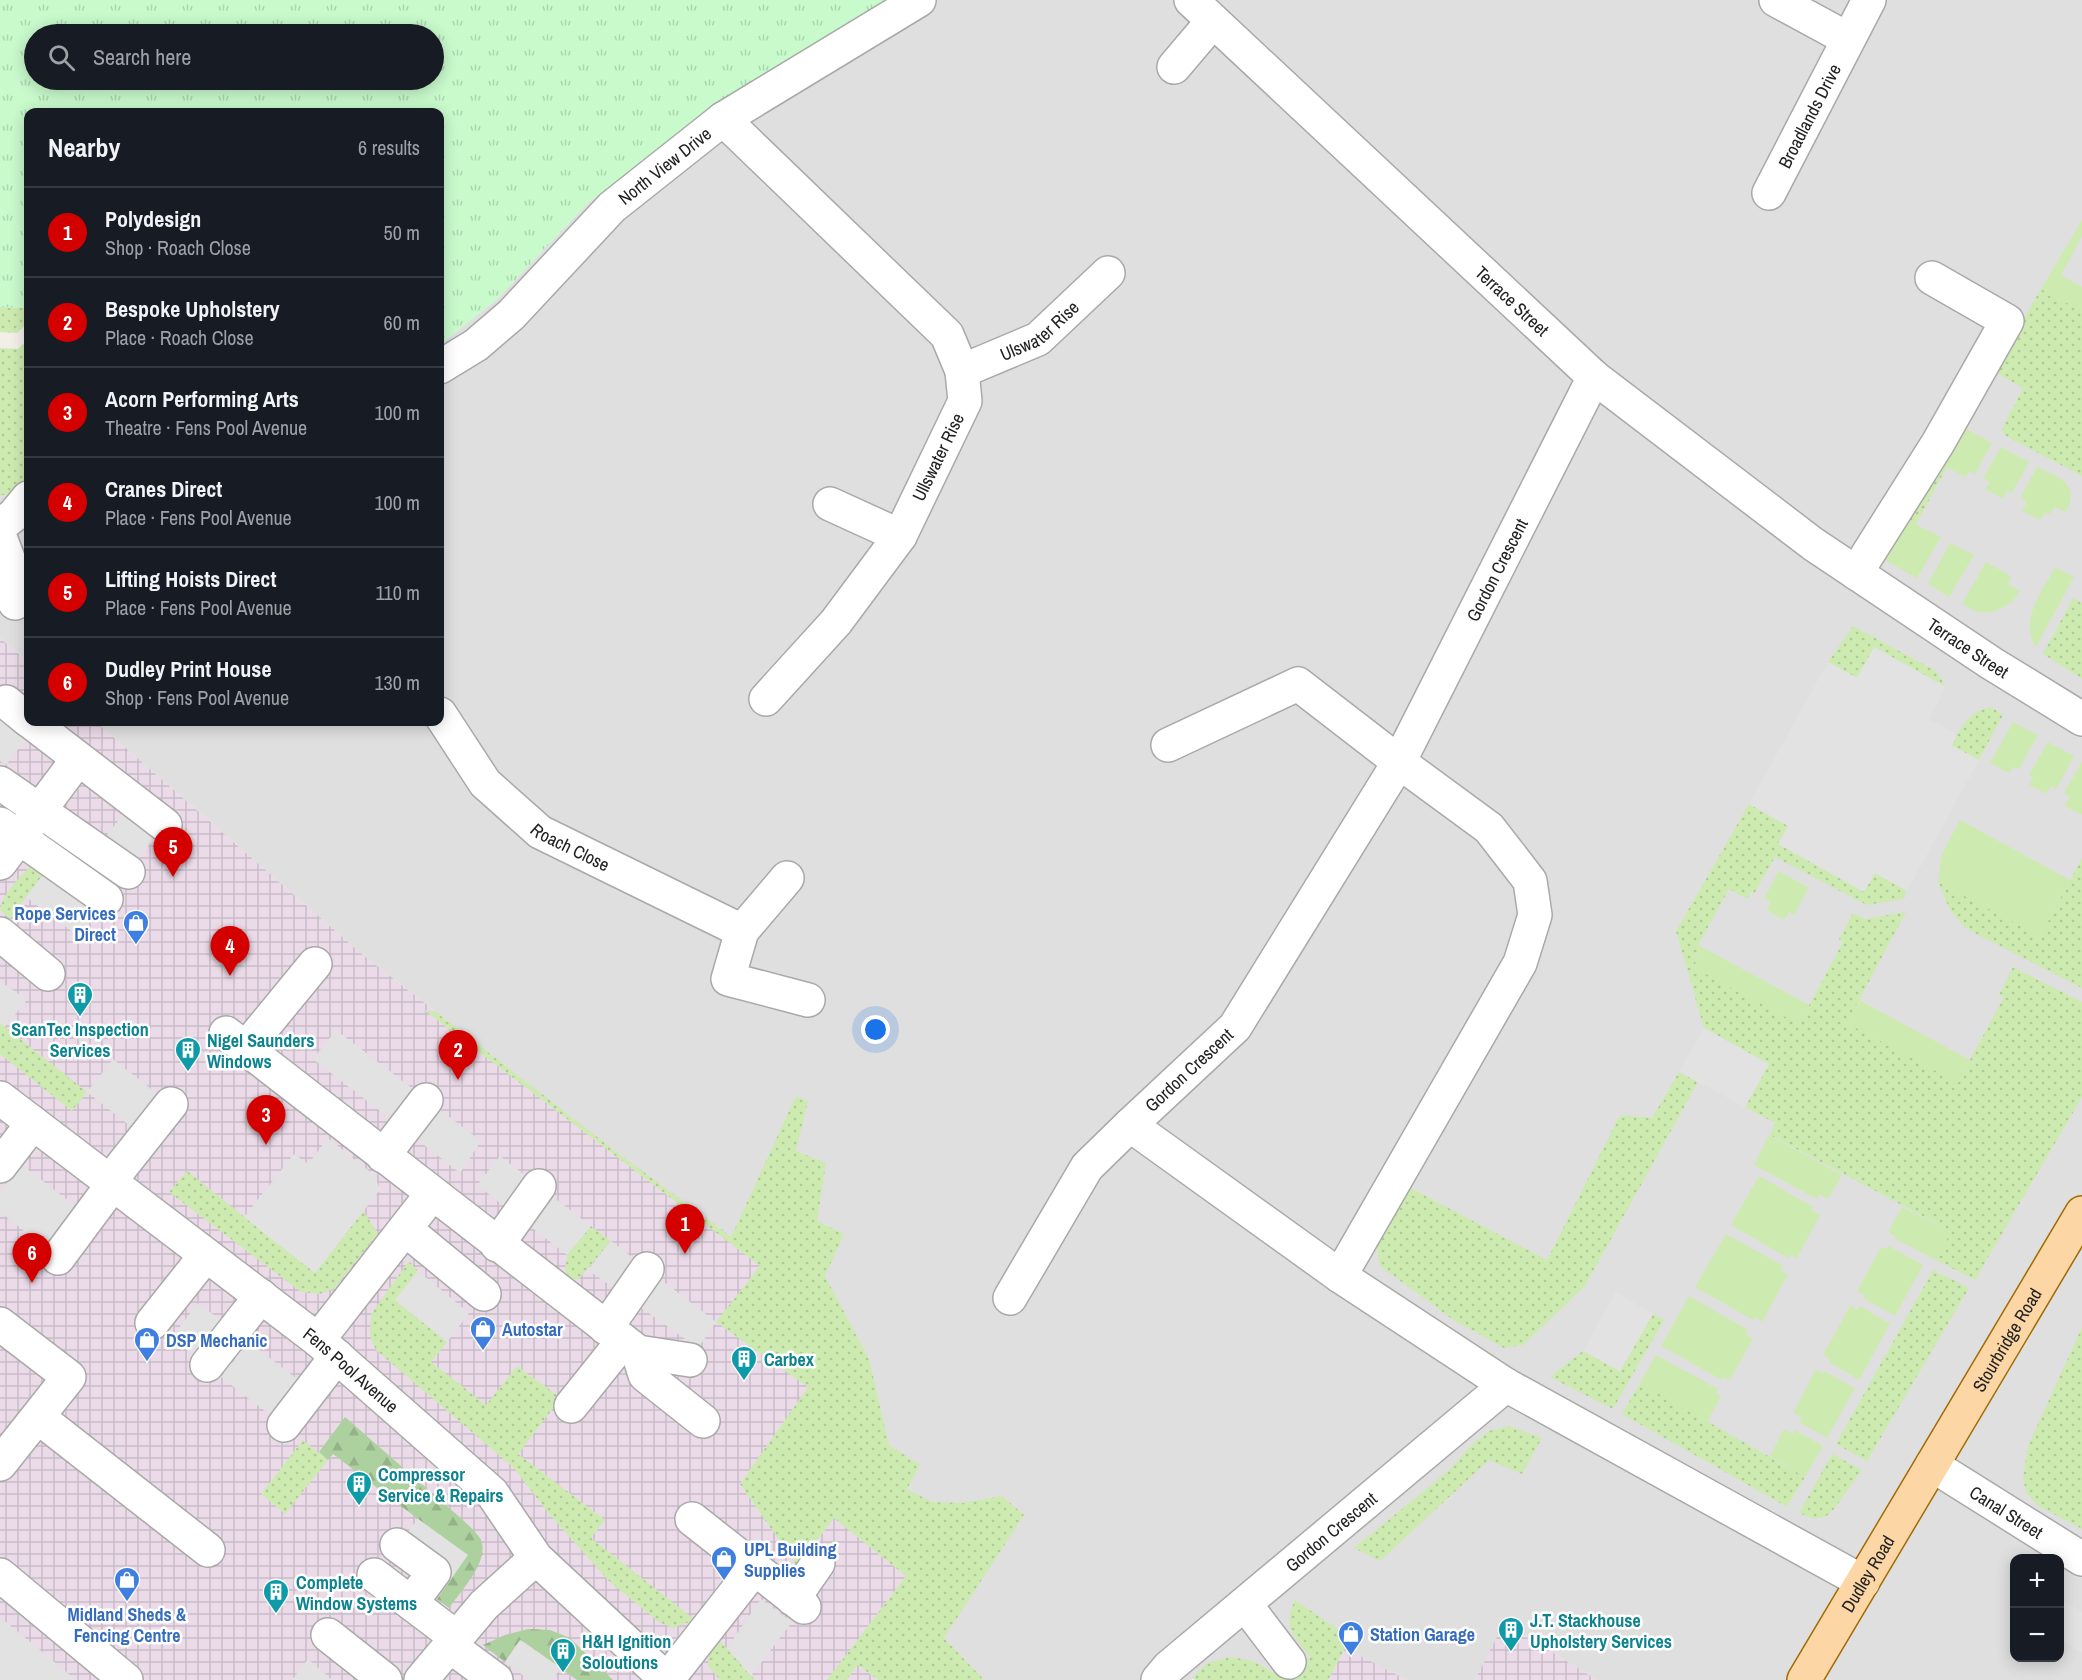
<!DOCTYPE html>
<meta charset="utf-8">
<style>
body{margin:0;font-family:"Archivo Narrow",sans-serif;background:#242831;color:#f1f3f6}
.controls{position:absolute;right:18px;bottom:18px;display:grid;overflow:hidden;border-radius:12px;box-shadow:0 3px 15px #0003}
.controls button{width:54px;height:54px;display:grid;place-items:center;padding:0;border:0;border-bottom:2px solid #363941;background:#171b24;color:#f1f3f6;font:30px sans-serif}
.you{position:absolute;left:876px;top:1030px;width:21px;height:21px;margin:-15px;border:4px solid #fff;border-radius:50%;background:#1a73e8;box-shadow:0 0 0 9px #1a73e833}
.badge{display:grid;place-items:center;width:39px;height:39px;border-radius:50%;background:#d40000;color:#fff;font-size:20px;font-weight:700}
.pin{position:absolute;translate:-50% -50px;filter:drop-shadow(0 2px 3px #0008)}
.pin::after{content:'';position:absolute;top:32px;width:21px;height:18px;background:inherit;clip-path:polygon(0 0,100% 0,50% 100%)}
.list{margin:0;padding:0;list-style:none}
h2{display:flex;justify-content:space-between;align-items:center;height:78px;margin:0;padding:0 24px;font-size:26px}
h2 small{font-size:20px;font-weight:400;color:#9ea1a6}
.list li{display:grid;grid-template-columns:39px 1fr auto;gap:18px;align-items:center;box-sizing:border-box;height:90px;padding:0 24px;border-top:2px solid #363941}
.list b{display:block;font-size:22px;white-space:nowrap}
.list p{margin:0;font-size:20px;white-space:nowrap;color:#9ea1a6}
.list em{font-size:20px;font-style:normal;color:#9ea1a6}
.icon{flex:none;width:33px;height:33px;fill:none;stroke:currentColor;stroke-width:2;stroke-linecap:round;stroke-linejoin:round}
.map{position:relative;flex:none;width:2082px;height:1680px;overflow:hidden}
.search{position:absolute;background:#171b24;box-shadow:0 3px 15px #0003;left:24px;top:24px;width:420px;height:66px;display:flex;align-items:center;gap:15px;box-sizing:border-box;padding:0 21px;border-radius:33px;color:#9ea1a6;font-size:22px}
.panel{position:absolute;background:#171b24;box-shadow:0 3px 15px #0003;left:24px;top:108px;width:420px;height:618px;border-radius:12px}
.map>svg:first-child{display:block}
</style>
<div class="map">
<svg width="2082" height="1680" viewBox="0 0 2082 1680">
<defs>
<pattern id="industrial-grid" width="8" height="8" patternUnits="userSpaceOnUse" patternTransform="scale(1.5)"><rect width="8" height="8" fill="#ebdbe8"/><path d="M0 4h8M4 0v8" fill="none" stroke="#c9bcc7"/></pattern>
<pattern id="grass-dots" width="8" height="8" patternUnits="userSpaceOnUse" patternTransform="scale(1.5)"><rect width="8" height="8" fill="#cdebb0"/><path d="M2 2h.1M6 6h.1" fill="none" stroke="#b0c997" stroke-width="1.8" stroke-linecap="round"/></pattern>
<pattern id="forest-firs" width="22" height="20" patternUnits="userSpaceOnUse" patternTransform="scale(1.5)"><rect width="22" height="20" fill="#add19e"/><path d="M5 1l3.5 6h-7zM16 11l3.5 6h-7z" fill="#95b388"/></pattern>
<pattern id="park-tufts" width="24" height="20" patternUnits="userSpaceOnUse" patternTransform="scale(1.5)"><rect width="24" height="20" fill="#c8facc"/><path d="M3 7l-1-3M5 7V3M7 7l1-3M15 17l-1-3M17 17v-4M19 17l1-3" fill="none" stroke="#acd6af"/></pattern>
</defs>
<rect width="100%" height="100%" fill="#f2efe9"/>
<path fill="#e0dfdf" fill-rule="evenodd" d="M890 0H2082V1680H1597L1539 1644 1504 1625 1475 1680H1407L1345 1649 1328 1680H1196L1192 1678 1191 1680H878L906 1576 740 1484 770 1441 716 1322 731 1237 614 1150 363 955 96 722H440V343L446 340 497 299 588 203 702 116ZM2014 1558H2060V1658H2014Z
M28 479V662L0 638V495H7Z"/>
<path fill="url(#industrial-grid)" d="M0 638 28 662V722H96L363 955 614 1150 732 1237 760 1266 717 1322 809 1387 740 1484 798 1565 834 1518 906 1576 862 1635 858 1664 878 1680H0Z
M1503 1625 1539 1644 1597 1680H1475Z
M1345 1648 1407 1680H1328Z"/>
<path fill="url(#grass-dots)" d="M2041 289 2082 311V476L2004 435 2002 429 2023 388 1993 371Z
M0 307 28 308V323L17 333 0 332Z
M28 340V479L7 495H0V348L18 349Z
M1939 464 1947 467 1916 524 1907 520Z
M2073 598 2082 603V679L2043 654Z
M1853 626 1936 671 1946 687 1874 648 1857 678 1828 662Z
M1992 707 2003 715 1979 760 1951 745C1961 727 1970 710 1992 707Z
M1749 804 1788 826 1778 844 1864 891 1875 873 1907 891 1903 899 1867 905 1775 857 1754 894 1751 892 1747 899 1729 889 1698 945 1695 968 1799 1024 1843 942 1839 939 1853 913 1865 919 1906 912 1847 1023 1958 1082 2004 997 1999 995 2013 967 2082 1002V1097L1975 1280 1936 1260 1951 1231 1770 1135 1775 1123 1745 1107 1768 1064 1704 1028 1676 931Z
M2082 858V988L1965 928 1950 910 1938 882 2040 936Z
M32 864 45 872 10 919 0 910C3 892 20 878 32 864Z
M424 1010 436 1012 614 1150 731 1237 796 1096 808 1101 796 1151 826 1163 817 1221 844 1234 825 1276 869 1359 889 1445 920 1465 907 1489 932 1502 963 1503 1002 1496 1024 1515 944 1638 984 1680H878L858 1665 846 1680H827L906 1576 834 1518 797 1566 740 1484 808 1387 716 1322 760 1266Z
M0 1023 87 1092 72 1111 0 1054Z
M1679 1072 1698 1082 1585 1286 1523 1345 1504 1348 1452 1319 1380 1266 1377 1248 1381 1230 1405 1185 1547 1260 1620 1115 1652 1118Z
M187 1171 315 1273 363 1211 378 1233 334 1289 319 1294 301 1292 169 1192Z
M591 1226 611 1241 579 1279H572L565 1272 567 1255Z
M409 1261 418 1271 395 1300 447 1342 431 1362 486 1405 517 1366 561 1398 518 1454 605 1520 591 1538 695 1620 673 1628 659 1622 610 1582 550 1515 513 1467 376 1350 370 1336 371 1314Z
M1933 1270 1969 1288 1867 1461 1836 1444Z
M1653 1314 1664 1320 1613 1409 1550 1377 1583 1351 1620 1371Z
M2082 1327V1529L2037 1505 2026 1492 2023 1478 2028 1446Z
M1640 1383 1805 1477 1787 1507 1622 1414Z
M1509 1426 1542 1438 1522 1474 1489 1460 1380 1561 1354 1548 1429 1487 1452 1467 1472 1444 1489 1431Z
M303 1440 328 1460 285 1514 261 1494Z
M1832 1454 1862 1470C1855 1479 1849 1488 1842 1498 1829 1517 1823 1524 1799 1513Z
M1295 1600 1339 1630 1345 1648 1328 1680H1196L1192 1678 1188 1680 1192 1678 1207 1663 1231 1657 1253 1661 1285 1679 1310 1657C1294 1635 1282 1628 1295 1600Z
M716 1636 751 1676 756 1680H720L708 1666 709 1649Z"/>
<path fill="url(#forest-firs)" d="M345 1417 464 1521C469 1526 476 1532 480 1538 492 1559 460 1592 449 1608L437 1599 467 1555 418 1519 333 1454 328 1460 319 1452Z
M528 1629 550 1630 570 1638 613 1680H577L521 1640 505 1662 483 1645 505 1635Z"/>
<path fill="url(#park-tufts)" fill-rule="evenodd" d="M0 0H890L702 116 588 203 497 299 446 340 440 343V112H28V308L0 307ZM34 34H434V80H34Z"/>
<path fill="#cdebb0" d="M2082 220V236L2061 275 2082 287V311L2041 289Z
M1961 426 1992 443 1975 474 1969 471 1966 477 1939 464Z
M2001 447 2029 462 2012 493 2007 491 2003 499 1985 489 1990 482 1983 478Z
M2037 467C2060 478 2080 483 2066 512L2055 507 2050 514 2045 513 2040 520 2022 511 2027 502 2020 498Z
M1907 520 1941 537 1917 578 1883 559Z
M1950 543 1974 555 1949 597 1928 584Z
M1986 562 2011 576 2008 584 2020 591C2012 606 1991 617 1975 611 1971 609 1966 606 1962 604Z
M2055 567 2074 577 2036 647C2018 621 2043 590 2055 567Z
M2013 722 2038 735 2019 769 2013 767 2009 773 1990 763Z
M2048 742 2074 756 2056 789 2051 786 2046 794 2029 785 2033 778 2029 775Z
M2082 762V815L2065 806 2070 797 2064 793Z
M1960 820 2070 880 2040 936 1938 882 1942 854Z
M1779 871 1809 888 1794 915 1789 912 1784 920 1767 910 1771 902 1764 898Z
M1698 945 1809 1005 1799 1024 1695 968Z
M1859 1000 1970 1060 1958 1083 1847 1023Z
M1769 1135 1842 1175 1828 1199 1820 1195 1817 1199 1754 1165Z
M1759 1176 1813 1207 1811 1210 1820 1215 1797 1258 1790 1255 1788 1258 1731 1225Z
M1902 1207 1951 1231 1936 1260 1894 1238 1895 1236 1888 1232Z
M1726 1234 1783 1266 1781 1271 1788 1274 1762 1322 1755 1317 1753 1320 1695 1287Z
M1889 1246 1923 1265 1895 1316 1863 1298 1865 1295 1857 1291 1881 1247 1887 1249Z
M1689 1296 1748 1330 1746 1335 1753 1338 1730 1380 1724 1377 1722 1380 1661 1346Z
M1850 1306 1857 1310 1860 1306 1890 1324 1859 1380 1829 1362 1830 1359 1823 1355Z
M1656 1355 1718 1389 1716 1393 1721 1396 1707 1422 1640 1383Z
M1816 1369 1823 1374 1824 1371 1855 1388 1827 1438 1799 1422 1802 1417 1793 1413Z
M1784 1429 1793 1434 1795 1430 1823 1446 1805 1477 1770 1456Z"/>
<path fill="#e2e2e2" d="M1874 647 1946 687 1929 719 1957 734 1952 746 1979 760 1907 891 1875 873 1864 892 1778 844 1788 826 1749 804 1828 662 1857 678Z
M0 719 26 739 6 765 0 761Z
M125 812 156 836 135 863 104 839Z
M45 872 97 912 78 936 26 897Z
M0 981 27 1000 5 1027 0 1023Z
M1704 1028 1769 1064 1745 1107 1679 1072Z
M336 1030 481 1141 460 1173 313 1059Z
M113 1059 165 1100 139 1133 87 1092Z
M328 1138 375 1176 380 1190 315 1273 244 1217 294 1154 308 1164Z
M500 1156 591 1226 567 1255 477 1185Z
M21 1164 75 1206 44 1247 0 1212V1191Z
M611 1241 716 1322 698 1348 588 1270Z
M418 1271 469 1313 447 1342 395 1300Z
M1616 1292 1653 1314 1620 1371 1583 1351Z
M198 1303 223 1322 196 1357 171 1338Z
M249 1342 297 1379 270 1415 221 1377Z
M418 1519 468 1555 437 1599 422 1588 397 1545Z
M761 1599 792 1622 751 1676 727 1648Z
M2064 1601 2082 1612V1652L2060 1639V1609Z
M0 1617 76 1680H0Z
M520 1640 561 1668 552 1680H529L505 1662Z
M308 1659 332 1680H292Z"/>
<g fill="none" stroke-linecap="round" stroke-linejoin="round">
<defs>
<g id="minor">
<path id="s1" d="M1191 0 1594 377 1813 544 1991 663 2082 719"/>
<path d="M1776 0 1848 39"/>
<path d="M1174 67 1213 21"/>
<path d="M723 119 947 335 962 371 965 401 900 536 836 622 766 699"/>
<path id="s2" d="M1769 193 1869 0"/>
<path id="s3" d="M440 367 476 345 511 315 612 207 723 119 919 0"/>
<path id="s4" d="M962 371 1038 339 1108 273"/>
<path d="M1594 377 1399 762 1235 1027 1130 1125 1340 1276 1506 1385 1863 1582"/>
<path d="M830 504 900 536"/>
<path d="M0 526 14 515 28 498"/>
<path d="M0 537 11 566 15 603"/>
<path d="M1856 573 1938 443 2007 321 1932 278"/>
<path d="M6 702 28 720"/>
<path id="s5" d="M440 714 485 783 540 832 742 931"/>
<path d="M31 722 165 825"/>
<path d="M1168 745 1298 684 1399 762 1489 828 1530 881 1535 915 1520 963 1340 1276"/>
<path d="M0 783 128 872"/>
<path d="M0 824 106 899"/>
<path d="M0 863 78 759"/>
<path d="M787 878 742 931 728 979 808 1000"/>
<path d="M0 934 48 974"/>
<path d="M226 1033 638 1352 690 1360"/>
<path d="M246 1048 315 964"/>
<path id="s6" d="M0 1098 318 1340 492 1493 536 1558 667 1680"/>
<path d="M383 1156 426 1100"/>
<path d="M0 1166 33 1123"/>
<path d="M110 1181 171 1104"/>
<path d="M405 1229 484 1294"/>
<path d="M497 1245 539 1186"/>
<path d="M58 1258 113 1184"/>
<path d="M1010 1298 1087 1167 1130 1125"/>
<path d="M152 1323 206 1255"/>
<path d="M0 1324 69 1377 0 1464"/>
<path d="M606 1328 647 1269"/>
<path d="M318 1340 432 1194"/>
<path d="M638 1352 645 1375 703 1421"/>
<path d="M207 1365 261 1296"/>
<path d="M571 1406 623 1341"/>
<path d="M38 1417 208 1550"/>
<path d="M284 1425 337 1356"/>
<path id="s7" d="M1932 1465 2082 1559"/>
<path d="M692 1519 804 1607"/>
<path d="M397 1545 434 1572 411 1603"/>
<path d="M0 1575 126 1680"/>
<path d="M374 1575 457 1638"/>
<path d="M793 1599 818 1563"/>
<path d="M1245 1604 1289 1662"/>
<path d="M328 1635 385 1680"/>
<path d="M450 1646 496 1680"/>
<path d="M421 1680 484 1605 536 1558"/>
<path d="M667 1680 754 1569"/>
<path id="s8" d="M1158 1680 1169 1667 1506 1385"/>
</g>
<g id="major">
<path id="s9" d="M1804 1680 2082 1213"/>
</g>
</defs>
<use href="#minor" stroke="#a9a9a9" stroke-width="36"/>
<use href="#major" stroke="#a06b00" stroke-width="36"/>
<use href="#minor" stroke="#fff" stroke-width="33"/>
<use href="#major" stroke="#fcd6a4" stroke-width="33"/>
</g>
<defs>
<symbol id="shop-pin" viewBox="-11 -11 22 30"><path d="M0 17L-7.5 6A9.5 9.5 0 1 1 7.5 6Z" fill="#3f7fe0" stroke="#fff"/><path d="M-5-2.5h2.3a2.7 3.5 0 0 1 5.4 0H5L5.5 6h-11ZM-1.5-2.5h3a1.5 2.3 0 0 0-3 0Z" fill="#fff"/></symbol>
<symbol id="building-pin" viewBox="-11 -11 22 30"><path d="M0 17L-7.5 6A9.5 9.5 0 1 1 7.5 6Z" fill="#0f9aa8" stroke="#fff"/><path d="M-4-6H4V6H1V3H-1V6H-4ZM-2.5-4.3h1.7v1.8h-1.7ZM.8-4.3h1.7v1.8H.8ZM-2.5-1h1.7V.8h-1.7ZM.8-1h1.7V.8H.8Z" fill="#fff"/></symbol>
</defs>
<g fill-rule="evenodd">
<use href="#shop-pin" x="121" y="908" width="30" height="40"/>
<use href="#building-pin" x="65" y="980" width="30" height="40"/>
<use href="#building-pin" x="173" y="1035" width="30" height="40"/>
<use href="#shop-pin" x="468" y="1314" width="30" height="40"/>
<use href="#shop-pin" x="132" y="1325" width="30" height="40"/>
<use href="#building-pin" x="729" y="1344" width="30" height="40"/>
<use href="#building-pin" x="344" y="1469" width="30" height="40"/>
<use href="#shop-pin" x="709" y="1544" width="30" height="40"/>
<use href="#shop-pin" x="112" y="1565" width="30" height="40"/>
<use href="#building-pin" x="261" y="1577" width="30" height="40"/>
<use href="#building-pin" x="1496" y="1615" width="30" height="40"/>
<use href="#shop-pin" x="1336" y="1619" width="30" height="40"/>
<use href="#building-pin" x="548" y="1636" width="30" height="40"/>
</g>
<g text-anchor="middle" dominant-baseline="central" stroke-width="5" stroke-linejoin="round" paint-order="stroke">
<g font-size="18" fill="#222" stroke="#fff">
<text stroke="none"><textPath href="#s2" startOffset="87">Broadlands Drive</textPath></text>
<text stroke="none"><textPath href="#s3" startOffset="303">North View Drive</textPath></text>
<text stroke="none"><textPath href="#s1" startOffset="440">Terrace Street</textPath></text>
<text stroke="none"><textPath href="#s4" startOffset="88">Ulswater Rise</textPath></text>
<text transform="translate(938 457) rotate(-64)">Ullswater Rise</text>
<text transform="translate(1497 570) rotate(-63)">Gordon Crescent</text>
<text stroke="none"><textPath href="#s1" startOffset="1014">Terrace Street</textPath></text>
<text stroke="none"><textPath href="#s5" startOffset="190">Roach Close</textPath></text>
<text transform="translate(1189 1070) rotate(-43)">Gordon Crescent</text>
<text stroke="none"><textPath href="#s9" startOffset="396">Stourbridge Road</textPath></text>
<text stroke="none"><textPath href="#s6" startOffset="444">Fens Pool Avenue</textPath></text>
<text stroke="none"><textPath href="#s7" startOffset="88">Canal Street</textPath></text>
<text stroke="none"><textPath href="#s8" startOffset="228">Gordon Crescent</textPath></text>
<text stroke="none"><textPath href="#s9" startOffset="124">Dudley Road</textPath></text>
</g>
<g font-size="18" font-weight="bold" fill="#366cbe" stroke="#fff" text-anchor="start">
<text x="116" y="913" text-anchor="end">Rope Services<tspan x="116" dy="21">Direct</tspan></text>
<text x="502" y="1329">Autostar</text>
<text x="166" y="1340">DSP Mechanic</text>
<text x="744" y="1549">UPL Building<tspan x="744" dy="21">Supplies</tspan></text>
<text x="127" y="1614" text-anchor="middle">Midland Sheds &amp;<tspan x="127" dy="21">Fencing Centre</tspan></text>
<text x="1370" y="1634">Station Garage</text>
</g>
<g font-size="18" font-weight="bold" fill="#0d838f" stroke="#fff" text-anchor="start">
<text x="80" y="1029" text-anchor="middle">ScanTec Inspection<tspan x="80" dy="21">Services</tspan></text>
<text x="207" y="1040">Nigel Saunders<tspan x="207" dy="21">Windows</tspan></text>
<text x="764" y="1359">Carbex</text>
<text x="378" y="1474">Compressor<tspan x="378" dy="21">Service &amp; Repairs</tspan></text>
<text x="296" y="1582">Complete<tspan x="296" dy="21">Window Systems</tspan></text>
<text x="1530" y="1620">J.T. Stackhouse<tspan x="1530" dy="21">Upholstery Services</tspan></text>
<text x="582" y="1641">H&amp;H Ignition<tspan x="582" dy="21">Soloutions</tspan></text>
</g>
</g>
</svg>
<div class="controls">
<button>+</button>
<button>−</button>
</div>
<div class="you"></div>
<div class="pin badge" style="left:685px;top:1254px">1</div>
<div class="pin badge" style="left:458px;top:1080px">2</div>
<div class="pin badge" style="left:266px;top:1145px">3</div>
<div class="pin badge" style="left:230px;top:976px">4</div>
<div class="pin badge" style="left:173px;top:877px">5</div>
<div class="pin badge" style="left:32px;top:1283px">6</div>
<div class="search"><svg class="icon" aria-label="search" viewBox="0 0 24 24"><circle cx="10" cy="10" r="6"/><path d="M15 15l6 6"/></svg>Search here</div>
<section class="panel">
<h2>Nearby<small>6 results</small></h2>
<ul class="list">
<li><span class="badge">1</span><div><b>Polydesign</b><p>Shop · Roach Close</p></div><em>50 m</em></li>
<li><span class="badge">2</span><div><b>Bespoke Upholstery</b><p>Place · Roach Close</p></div><em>60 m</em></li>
<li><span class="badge">3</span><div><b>Acorn Performing Arts</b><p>Theatre · Fens Pool Avenue</p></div><em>100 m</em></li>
<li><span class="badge">4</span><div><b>Cranes Direct</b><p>Place · Fens Pool Avenue</p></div><em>100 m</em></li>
<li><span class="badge">5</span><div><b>Lifting Hoists Direct</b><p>Place · Fens Pool Avenue</p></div><em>110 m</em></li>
<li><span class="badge">6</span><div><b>Dudley Print House</b><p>Shop · Fens Pool Avenue</p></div><em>130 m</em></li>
</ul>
</section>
</div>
